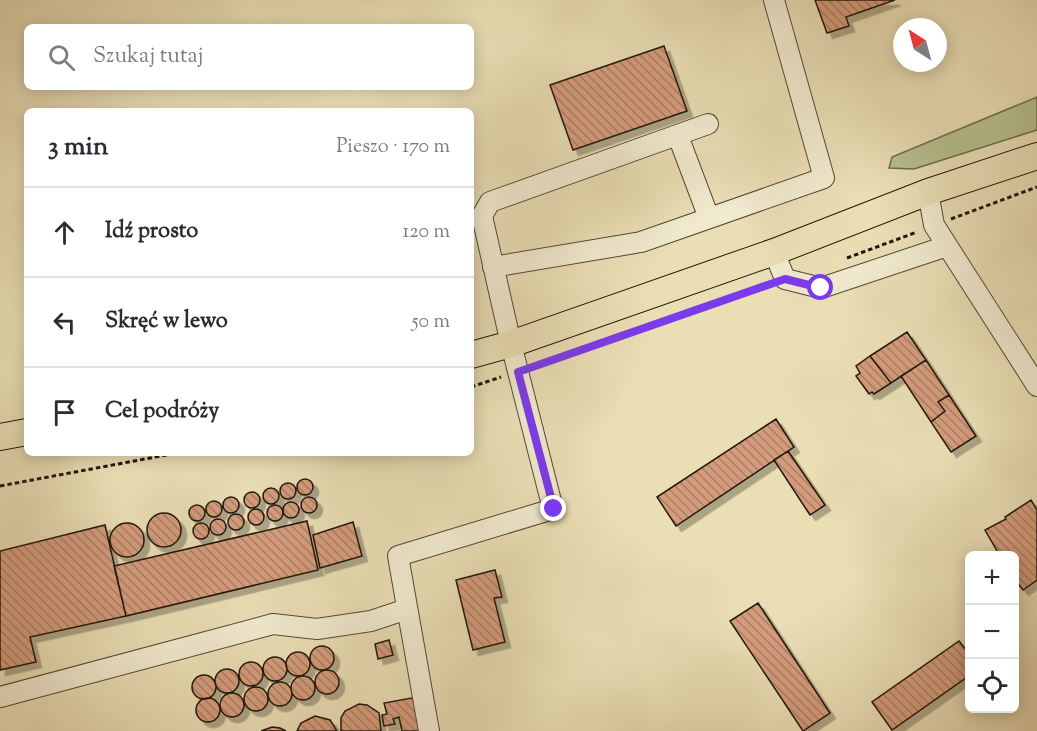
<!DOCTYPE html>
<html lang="pl">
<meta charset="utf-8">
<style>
body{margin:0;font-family:"Sorts Mill Goudy",serif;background:#f7f7f7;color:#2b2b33}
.controls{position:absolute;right:18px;bottom:18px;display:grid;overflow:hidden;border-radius:9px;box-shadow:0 3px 15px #0003}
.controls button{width:54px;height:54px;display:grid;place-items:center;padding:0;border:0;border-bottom:2px solid #e1e1e2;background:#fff;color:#2b2b33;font:30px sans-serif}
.compass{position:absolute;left:893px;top:18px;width:54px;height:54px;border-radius:50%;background:#fff;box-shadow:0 3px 15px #0003;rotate:324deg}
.stop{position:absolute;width:18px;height:18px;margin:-14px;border:4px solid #7c3aed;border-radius:50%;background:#fff}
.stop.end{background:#7c3aed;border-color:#fff;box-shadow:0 2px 6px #0008}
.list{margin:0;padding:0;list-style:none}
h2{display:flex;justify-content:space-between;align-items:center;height:78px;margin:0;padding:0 24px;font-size:26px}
h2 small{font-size:20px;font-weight:400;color:#7c7c81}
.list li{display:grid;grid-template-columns:39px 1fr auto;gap:18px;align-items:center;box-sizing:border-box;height:90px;padding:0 24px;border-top:2px solid #e1e1e2}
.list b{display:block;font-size:22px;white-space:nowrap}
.list em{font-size:20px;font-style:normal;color:#7c7c81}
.icon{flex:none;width:33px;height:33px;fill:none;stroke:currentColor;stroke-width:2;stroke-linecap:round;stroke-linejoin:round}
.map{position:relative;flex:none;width:1037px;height:731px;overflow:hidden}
.search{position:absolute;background:#fff;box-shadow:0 3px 15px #0003;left:24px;top:24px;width:450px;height:66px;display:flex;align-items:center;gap:15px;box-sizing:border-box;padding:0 21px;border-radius:9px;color:#7c7c81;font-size:22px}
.panel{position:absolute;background:#fff;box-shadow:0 3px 15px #0003;left:24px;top:108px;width:450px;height:348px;border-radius:9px}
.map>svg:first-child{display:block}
</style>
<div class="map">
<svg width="1037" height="731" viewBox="0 0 1037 731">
<defs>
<pattern id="building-back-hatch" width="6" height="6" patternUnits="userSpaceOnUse" patternTransform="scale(1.5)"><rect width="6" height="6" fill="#d49c7b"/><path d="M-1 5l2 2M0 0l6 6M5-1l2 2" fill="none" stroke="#ac7e63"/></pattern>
<filter id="shadow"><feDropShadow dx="5.5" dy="5.5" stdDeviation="0" flood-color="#0004"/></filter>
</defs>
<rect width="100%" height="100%" fill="#eadeb5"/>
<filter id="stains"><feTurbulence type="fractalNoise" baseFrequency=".00333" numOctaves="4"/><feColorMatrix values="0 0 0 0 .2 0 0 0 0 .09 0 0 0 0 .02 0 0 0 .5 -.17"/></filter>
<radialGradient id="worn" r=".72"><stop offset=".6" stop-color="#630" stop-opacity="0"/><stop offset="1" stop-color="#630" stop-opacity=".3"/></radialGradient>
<path fill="#b6c18e" stroke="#6b6c4d" stroke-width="1.5" d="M1037 97V130L914 169 889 168 892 157Z"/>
<path fill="url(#building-back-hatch)" stroke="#20160c" stroke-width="1.5" filter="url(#shadow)" d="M815 0H895L846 17 849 26 827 33Z
M664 46 687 111 573 150 550 85Z
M907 332 926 360 891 383 870 356Z
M870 356 891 383 874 394 872 392 869 394 856 376 860 373 856 366Z
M926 360 949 395 938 402 945 411 931 422 901 376Z
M949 395 976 436 951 452 931 422 945 411 938 402Z
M776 419 794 447 676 526 657 497Z
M788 451 825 505 810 515 774 460Z
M297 487a8 8 0 1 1 16 0a8 8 0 1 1-16 0Z
M280 491a8 8 0 1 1 16 0a8 8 0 1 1-16 0Z
M263 496a8 8 0 1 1 16 0a8 8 0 1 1-16 0Z
M244 500a8 8 0 1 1 16 0a8 8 0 1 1-16 0Z
M223 505a8 8 0 1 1 16 0a8 8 0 1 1-16 0Z
M301 505a8 8 0 1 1 16 0a8 8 0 1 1-16 0Z
M1031 500 1037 510V580L1023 590 1014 578V556H1000L985 530 1006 519 1005 517Z
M206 509a8 8 0 1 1 16 0a8 8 0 1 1-16 0Z
M283 510a8 8 0 1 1 16 0a8 8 0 1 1-16 0Z
M189 513a8 8 0 1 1 16 0a8 8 0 1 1-16 0Z
M267 513a8 8 0 1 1 16 0a8 8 0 1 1-16 0Z
M248 517a8 8 0 1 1 16 0a8 8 0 1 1-16 0Z
M147 530a17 17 0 1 1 34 0a17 17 0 1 1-34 0Z
M228 522a8 8 0 1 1 16 0a8 8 0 1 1-16 0Z
M210 527a8 8 0 1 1 16 0a8 8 0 1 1-16 0Z
M307 521 318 570 126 616 114 566Z
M353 522 362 556 320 568 313 535Z
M193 531a8 8 0 1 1 16 0a8 8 0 1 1-16 0Z
M110 540a17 17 0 1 1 34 0a17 17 0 1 1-34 0Z
M105 525 126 616 30 637 36 662 0 670V551Z
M495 570 502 597 494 598 505 642 473 650 456 580Z
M758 603 830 713 803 731 730 621Z
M389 640 393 655 378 659 375 644Z
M959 641 970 655V675L892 730 872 702Z
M310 658a12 12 0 1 1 24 0a12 12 0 1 1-24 0Z
M286 664a12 12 0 1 1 24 0a12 12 0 1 1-24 0Z
M263 669a12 12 0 1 1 24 0a12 12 0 1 1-24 0Z
M239 674a12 12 0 1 1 24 0a12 12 0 1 1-24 0Z
M215 681a12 12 0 1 1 24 0a12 12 0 1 1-24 0Z
M315 682a12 12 0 1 1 24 0a12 12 0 1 1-24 0Z
M192 687a12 12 0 1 1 24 0a12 12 0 1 1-24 0Z
M291 688a12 12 0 1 1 24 0a12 12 0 1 1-24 0Z
M268 694a12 12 0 1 1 24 0a12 12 0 1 1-24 0Z
M244 699a12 12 0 1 1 24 0a12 12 0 1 1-24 0Z
M220 705a12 12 0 1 1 24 0a12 12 0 1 1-24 0Z
M417 697 425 731H402L399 717 393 719 395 724 384 726 382 715 387 714 384 703Z
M196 710a12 12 0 1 1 24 0a12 12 0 1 1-24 0Z
M359 704 367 705 379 713 381 731H341V718L345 711Z
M315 716 330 720 337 731H297L301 723Z
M272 727 280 728 286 731H261Z"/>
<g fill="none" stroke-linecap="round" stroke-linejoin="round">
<defs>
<path id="minor" d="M678 136 709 218
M928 192 934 225 1037 386
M774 252 785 279 821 288 947 246
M493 267 641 242 824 178 774 0
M0 697 273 624 317 629 371 621 407 609
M429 731 398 556 553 509 511 344 482 216 490 202 708 124"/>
<path id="major" d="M471 355 511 344 774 252 928 192 1037 156
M0 437 27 432"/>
</defs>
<use href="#minor" stroke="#524836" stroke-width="22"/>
<use href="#major" stroke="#20160c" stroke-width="28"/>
<path stroke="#20160c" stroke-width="3" stroke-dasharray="4.5 3" stroke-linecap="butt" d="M951 219 1037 187
M847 258 917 232
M535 366 767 285
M471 387 501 377
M0 486 177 453"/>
<use href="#minor" stroke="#f1eacf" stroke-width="20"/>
<use href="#major" stroke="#eadeb5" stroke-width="26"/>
</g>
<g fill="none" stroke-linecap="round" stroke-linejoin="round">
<path stroke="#7c3aed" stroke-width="8" d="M554 509 518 372 785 279 821 288"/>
</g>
<rect width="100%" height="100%" filter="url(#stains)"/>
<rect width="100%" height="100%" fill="url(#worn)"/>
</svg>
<div class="controls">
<button>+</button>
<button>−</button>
<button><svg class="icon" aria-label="locate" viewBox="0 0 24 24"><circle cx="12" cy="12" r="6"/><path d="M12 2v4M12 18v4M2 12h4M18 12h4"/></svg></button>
</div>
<svg class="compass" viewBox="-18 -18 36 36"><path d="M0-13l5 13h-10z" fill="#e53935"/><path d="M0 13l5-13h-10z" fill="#7c7c81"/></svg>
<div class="stop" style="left:821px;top:288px"></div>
<div class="stop end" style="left:554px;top:509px"></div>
<div class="search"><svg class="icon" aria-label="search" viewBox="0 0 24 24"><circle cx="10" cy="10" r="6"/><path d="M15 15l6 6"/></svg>Szukaj tutaj</div>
<section class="panel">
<h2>3 min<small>Pieszo · 170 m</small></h2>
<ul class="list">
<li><svg class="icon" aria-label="ahead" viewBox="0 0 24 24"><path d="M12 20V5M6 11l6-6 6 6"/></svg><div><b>Idź prosto</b></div><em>120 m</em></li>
<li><svg class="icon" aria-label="left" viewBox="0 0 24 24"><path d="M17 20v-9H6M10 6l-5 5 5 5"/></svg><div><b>Skręć w lewo</b></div><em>50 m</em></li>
<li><svg class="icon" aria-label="arrive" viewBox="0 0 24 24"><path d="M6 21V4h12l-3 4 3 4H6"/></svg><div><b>Cel podróży</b></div></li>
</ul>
</section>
</div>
